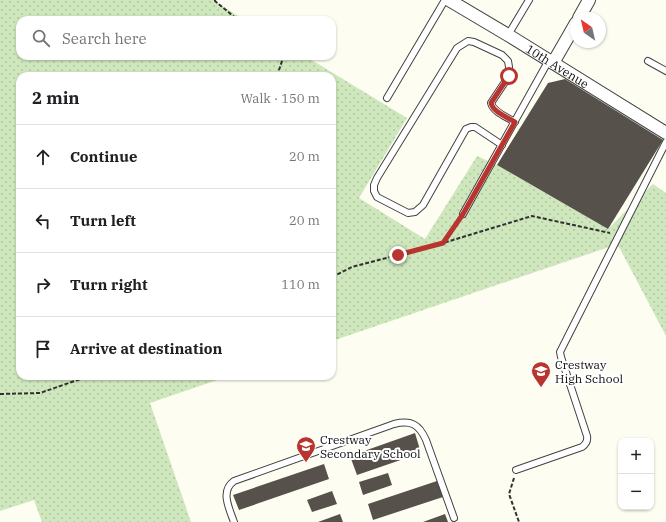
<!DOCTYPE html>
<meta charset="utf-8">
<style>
body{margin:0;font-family:"IBM Plex Serif",serif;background:#f2f2f2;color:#202124}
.controls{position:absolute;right:12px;bottom:12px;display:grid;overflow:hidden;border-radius:8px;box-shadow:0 1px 3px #0004}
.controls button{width:36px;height:36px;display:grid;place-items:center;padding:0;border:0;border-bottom:1px solid #e0e0e0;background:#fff;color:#202124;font:20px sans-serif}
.compass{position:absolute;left:570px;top:12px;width:36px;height:36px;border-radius:50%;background:#fff;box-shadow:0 1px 3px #0004;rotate:326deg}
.stop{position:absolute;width:12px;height:12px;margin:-9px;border:3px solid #b7342f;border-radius:50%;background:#fff}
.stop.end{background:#b7342f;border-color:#fff;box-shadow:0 1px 4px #0008}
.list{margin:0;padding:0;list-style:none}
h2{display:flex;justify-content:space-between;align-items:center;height:52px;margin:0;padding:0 16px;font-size:17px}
h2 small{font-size:13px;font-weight:400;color:#757577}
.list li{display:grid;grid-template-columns:26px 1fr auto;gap:12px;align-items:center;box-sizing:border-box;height:64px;padding:0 16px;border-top:1px solid #e0e0e0}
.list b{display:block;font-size:15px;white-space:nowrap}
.list em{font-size:13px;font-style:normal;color:#757577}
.icon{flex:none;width:22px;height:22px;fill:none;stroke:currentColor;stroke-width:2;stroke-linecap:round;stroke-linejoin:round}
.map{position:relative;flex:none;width:666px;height:522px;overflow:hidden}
.search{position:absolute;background:#fff;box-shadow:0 1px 3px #0004;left:16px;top:16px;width:320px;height:44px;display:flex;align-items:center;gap:10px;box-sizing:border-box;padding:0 14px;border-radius:12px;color:#757577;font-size:15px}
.panel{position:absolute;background:#fff;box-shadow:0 1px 3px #0004;left:16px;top:72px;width:320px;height:308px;border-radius:12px}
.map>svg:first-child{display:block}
</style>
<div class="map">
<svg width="666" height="522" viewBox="0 0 666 522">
<defs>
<pattern id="grass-dots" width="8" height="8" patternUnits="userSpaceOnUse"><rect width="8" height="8" fill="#cfe7bd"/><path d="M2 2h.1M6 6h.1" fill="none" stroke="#b1c5a1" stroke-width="1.8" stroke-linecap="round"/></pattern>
</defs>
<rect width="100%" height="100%" fill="#fefdf2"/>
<path fill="url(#grass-dots)" d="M0 0H214V1L245 20H20V56H305L407 118 359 198 425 239 477 156 497 165 608 229 653 184 666 193V336L619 247H609L332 341V76H20V376H229L150 403 191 522H42L34 500 0 511Z"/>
<path fill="#57514c" d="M565 79 663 140 608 229 497 165 548 83Z
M415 433 421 453 357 475 350 456Z
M324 464 329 479 239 510 233 495Z
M388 473 392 485 363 495 359 482Z
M437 481 443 497 373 520 368 504Z
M332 491 337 504 312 512 307 500Z
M340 514 343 522H318Z
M445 514 448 522H423Z"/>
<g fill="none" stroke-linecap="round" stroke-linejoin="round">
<defs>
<path id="service" d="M508 35 529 0
M648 61 666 71
M387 98 445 0
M502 145 475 127H471L466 129 423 205 415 212 408 213 377 197 374 191V185L377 178 457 48 468 41 474 42 502 55 508 61 509 67V76L491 103C493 112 507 117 515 122
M463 214 549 60
M516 470 582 447C586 444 588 441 587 436L561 357 560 352 666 142
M234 522C229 508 220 491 234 481L394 424C411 420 419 424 426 440L454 518"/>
<g id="minor">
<path id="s1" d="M449 0 508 35 666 133"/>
<path d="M579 18 589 0"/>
<path d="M553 63 576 23"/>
</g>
</defs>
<use href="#service" stroke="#424242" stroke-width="8"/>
<use href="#minor" stroke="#424242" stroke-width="14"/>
<path stroke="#313131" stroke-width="2" stroke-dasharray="4 2" stroke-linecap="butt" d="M215 0V1L238 20
M277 76 283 58 280 56
M459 220 443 243 532 216 610 233
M332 277 352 267 443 243
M0 394 40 393 89 376
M514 478 509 494 519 522"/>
<use href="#service" stroke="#fff" stroke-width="6"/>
<use href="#minor" stroke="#fff" stroke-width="12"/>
</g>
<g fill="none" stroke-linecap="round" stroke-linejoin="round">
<path stroke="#b7342f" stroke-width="5" d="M398 255 443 243 463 214 515 122C507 117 493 112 491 103L509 76"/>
</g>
<defs>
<symbol id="school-pin" viewBox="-11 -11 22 30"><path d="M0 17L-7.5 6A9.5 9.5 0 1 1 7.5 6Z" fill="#b7342f" stroke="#fff"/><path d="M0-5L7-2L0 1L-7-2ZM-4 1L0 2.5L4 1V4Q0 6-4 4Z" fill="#fff"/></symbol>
</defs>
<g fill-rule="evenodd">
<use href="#school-pin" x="530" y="360" width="22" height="30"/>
<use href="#school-pin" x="295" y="435" width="22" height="30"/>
</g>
<g text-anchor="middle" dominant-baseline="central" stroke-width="4" stroke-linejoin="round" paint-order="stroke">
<g font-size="12" fill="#0f0f0f" stroke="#fff">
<text stroke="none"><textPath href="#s1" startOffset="127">10th Avenue</textPath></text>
</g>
<g font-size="12" fill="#0f0f0f" stroke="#fff" text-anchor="start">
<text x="555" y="364">Crestway<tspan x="555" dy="14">High School</tspan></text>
<text x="320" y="439">Crestway<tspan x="320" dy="14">Secondary School</tspan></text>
</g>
</g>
</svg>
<div class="controls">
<button>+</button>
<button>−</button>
</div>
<svg class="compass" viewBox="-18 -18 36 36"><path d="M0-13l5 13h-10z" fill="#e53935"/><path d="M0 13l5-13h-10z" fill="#757577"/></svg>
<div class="stop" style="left:509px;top:76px"></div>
<div class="stop end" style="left:398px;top:255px"></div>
<div class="search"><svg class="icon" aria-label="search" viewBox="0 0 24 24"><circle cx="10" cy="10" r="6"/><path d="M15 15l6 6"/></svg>Search here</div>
<section class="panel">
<h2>2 min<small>Walk · 150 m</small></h2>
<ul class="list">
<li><svg class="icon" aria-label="ahead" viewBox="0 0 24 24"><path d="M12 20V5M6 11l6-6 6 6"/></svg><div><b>Continue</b></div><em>20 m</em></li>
<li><svg class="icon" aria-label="left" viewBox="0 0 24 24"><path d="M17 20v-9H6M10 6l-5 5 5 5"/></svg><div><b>Turn left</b></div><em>20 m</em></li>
<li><svg class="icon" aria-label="right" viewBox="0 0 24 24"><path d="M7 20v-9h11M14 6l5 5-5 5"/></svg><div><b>Turn right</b></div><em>110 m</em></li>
<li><svg class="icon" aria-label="arrive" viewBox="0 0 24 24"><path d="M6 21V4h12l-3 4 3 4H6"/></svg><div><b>Arrive at destination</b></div></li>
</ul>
</section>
</div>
